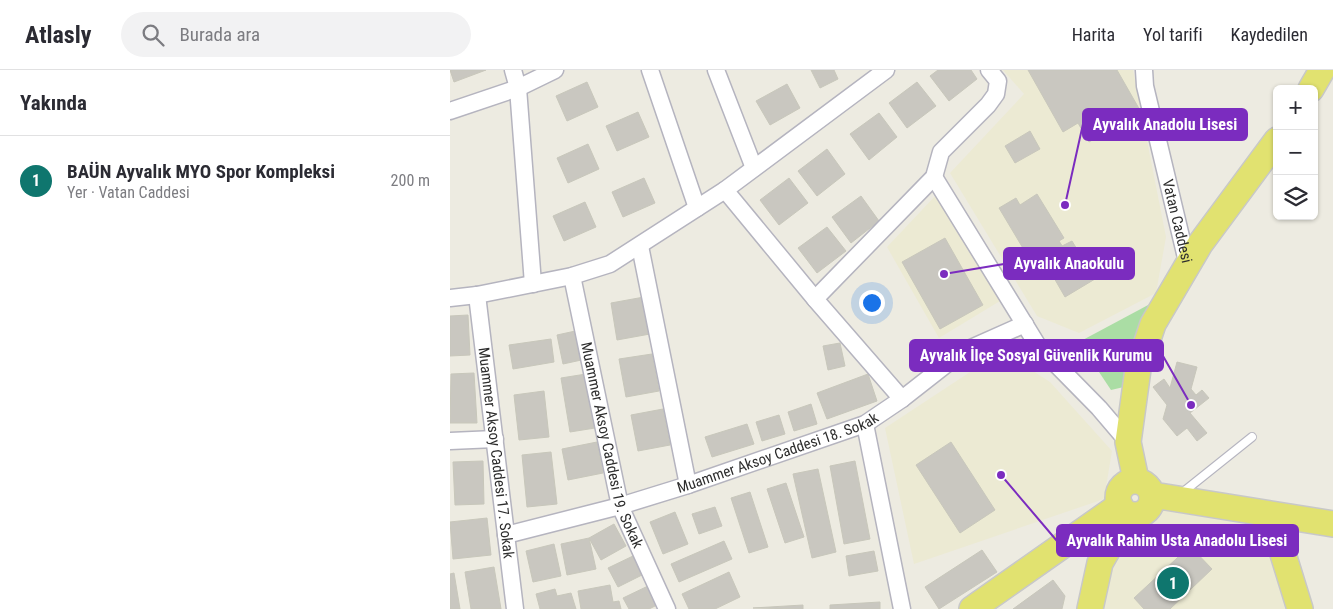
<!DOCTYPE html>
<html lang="tr">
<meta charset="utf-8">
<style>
body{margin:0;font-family:"Roboto Condensed",sans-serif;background:#f2f2f3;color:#2b2b33}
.controls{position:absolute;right:15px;top:15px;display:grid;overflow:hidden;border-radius:8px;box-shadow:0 1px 4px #0004}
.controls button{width:45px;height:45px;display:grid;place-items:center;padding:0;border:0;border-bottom:1px solid #e1e1e2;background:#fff;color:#2b2b33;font:25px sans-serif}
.you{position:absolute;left:421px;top:232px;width:18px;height:18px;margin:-12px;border:4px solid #fff;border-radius:50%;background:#1a73e8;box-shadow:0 0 0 8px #1a73e833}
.badge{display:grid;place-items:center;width:32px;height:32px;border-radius:50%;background:#0f766e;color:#fff;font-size:16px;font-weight:700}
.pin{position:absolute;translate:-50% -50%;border:2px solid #fff;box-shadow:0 1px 5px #0006}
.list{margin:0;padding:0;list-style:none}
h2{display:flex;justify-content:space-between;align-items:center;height:65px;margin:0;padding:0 20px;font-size:21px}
h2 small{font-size:16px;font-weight:400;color:#7c7c81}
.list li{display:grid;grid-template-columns:32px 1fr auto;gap:15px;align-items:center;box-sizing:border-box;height:90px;padding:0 20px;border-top:1px solid #e1e1e2}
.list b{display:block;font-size:19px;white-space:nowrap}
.list p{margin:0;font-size:16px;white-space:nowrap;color:#7c7c81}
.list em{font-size:16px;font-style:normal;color:#7c7c81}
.icon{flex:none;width:28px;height:28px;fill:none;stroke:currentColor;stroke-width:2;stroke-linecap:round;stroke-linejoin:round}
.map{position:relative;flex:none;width:883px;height:539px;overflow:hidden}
header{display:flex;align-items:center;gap:30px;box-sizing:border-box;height:70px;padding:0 25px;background:#fff;border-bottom:1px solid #e1e1e2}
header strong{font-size:24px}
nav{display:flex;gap:28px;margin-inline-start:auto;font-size:18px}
.search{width:350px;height:45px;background:#f2f2f3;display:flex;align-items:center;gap:12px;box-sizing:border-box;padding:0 18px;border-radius:28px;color:#7c7c81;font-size:19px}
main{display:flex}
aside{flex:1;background:#fff}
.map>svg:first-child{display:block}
</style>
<header>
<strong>Atlasly</strong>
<div class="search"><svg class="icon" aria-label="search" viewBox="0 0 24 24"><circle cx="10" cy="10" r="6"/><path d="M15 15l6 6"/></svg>Burada ara</div>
<nav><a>Harita</a><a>Yol tarifi</a><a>Kaydedilen</a></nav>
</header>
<main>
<aside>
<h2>Yakında<small></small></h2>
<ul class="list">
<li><span class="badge">1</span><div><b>BAÜN Ayvalık MYO Spor Kompleksi</b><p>Yer · Vatan Caddesi</p></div><em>200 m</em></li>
</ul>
</aside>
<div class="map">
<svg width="883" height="539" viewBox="0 0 883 539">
<rect width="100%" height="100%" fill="#edebe1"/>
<path fill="#ecead3" d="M553 0H683L716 167 706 223 629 263 587 246 500 103 574 24Z
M488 123 550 231 489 268 437 177Z
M552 281 600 312 662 381 654 429 464 494 435 358Z
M724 429 821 445 850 539H640L669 470Z"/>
<path fill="#aadda4" d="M700 234 678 316 661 320 629 272Z"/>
<path fill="#c9c7c0" stroke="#c8c7bb" d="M0 0H36L4 12Z
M361 0H384L388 9 370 18Z
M488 0H521L527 9 499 31 480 6Z
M578 0H667L691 42 639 72 628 53 613 62Z
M137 12 148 37 117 51 106 26Z
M467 12 486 36 457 58 439 33Z
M337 14 350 38 320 55 306 31Z
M188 42 199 67 167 81 156 56Z
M429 43 447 67 419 90 400 64Z
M580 61 590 79 565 93 555 76Z
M138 74 149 99 118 113 107 88Z
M377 79 395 104 367 126 348 101Z
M194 108 205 133 173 147 162 122Z
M339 108 358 133 329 155 310 130Z
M587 124 614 168 609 171 616 182 586 200 549 138 566 128 570 135Z
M411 126 429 151 401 173 382 147Z
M135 132 146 157 114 171 103 146Z
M377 157 396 181 367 203 348 178Z
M495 168 533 235 490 259 452 192Z
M622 171 645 209 615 227 596 194 616 182 612 176Z
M194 227 200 264 167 270 161 233Z
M18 245 20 285 0 286V246Z
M130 260 136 289 113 294 107 265Z
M101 269 104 292 63 299 59 275Z
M390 273 395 296 378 300 373 276Z
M202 284 209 321 176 327 169 289Z
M727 292 747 297 741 319 746 325 752 320 759 328 740 343 757 363 747 371 737 358 727 366 713 349 717 335 703 317 714 309 720 318Z
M24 303 27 353H0L1 304Z
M136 304 145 358 120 362 111 308Z
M418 304 427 331 377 349 367 323Z
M94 321 99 367 69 370 64 325Z
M361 334 367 354 344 361 338 342Z
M213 339 220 375 188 381 181 345Z
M329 345 335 364 312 371 306 352Z
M297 354 304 374 262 387 255 367Z
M147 372 153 403 118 410 112 379Z
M501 372 545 440 510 463 466 395Z
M101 382 107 434 77 437 72 385Z
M33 391 34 434 5 435 3 392Z
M405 391 420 469 394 474 380 396Z
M368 399 386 482 362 488 343 404Z
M336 413 354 467 335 473 317 419Z
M300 422 318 477 299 483 281 428Z
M265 437 272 456 249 464 242 444Z
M225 442 238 474 213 484 200 452Z
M37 448 41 485 3 489 0 452Z
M164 454 176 476 151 490 139 468Z
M139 468 146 499 117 505 111 474Z
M274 471 282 489 229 512 221 494Z
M104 474 111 506 83 512 76 481Z
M740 476 762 499 720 539H694L684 528Z
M532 480 547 502 489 539 475 517Z
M424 481 428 501 399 506 396 486Z
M183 486 192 505 168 517 158 498Z
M44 497 51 539H21L15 502Z
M279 502 290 527 265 539H239L232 524Z
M4 503 10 539H0V504Z
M603 510 615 526 612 539H563Z
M160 515 163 532 169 531 171 539H131L128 521Z
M198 516 207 535 199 539H179L173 528Z
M105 519 107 526 121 523 126 539H90L86 524Z
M430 532V539H380V535Z
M353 535V539L303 538Z"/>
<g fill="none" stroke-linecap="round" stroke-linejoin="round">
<defs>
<path id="service" d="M732 423 802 367"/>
<g id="minor">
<path d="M63 0 68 18 83 214"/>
<path d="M200 0 247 138"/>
<path d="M266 0 304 98"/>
<path id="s1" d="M694 0 695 16 738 196"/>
<path d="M0 41 68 18 105 0"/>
<path d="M484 107 588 276 649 338 678 372"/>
<path d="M275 120 365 229 452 329"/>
<path d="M190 176 238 415"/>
<path id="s2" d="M122 206 170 436 217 539"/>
<path id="s3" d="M27 225 65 539"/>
<path d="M0 228 27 225 122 206 160 194 275 120 436 0"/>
<path d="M365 229 484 107 491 82 538 35 546 24 548 11 539 0"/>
<path d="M415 354 452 539"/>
<path d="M0 371 45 369"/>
<path id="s4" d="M56 465 170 436 238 415 415 354 452 329 512 282 575 254"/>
</g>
<path id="primary" d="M861 19 872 0
M686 410 678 372 688 299 703 254 750 174 827 70
M668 428a17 17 0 1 1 34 0a17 17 0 1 1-34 0Z
M703 425 883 454
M821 445 850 539
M522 539 670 435
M640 539 650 493 678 444"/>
</defs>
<use href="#service" stroke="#b5b4bf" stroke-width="10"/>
<use href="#minor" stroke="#b5b4bf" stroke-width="19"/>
<use href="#primary" stroke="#c8c8c8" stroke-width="28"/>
<use href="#service" stroke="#fff" stroke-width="8"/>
<use href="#minor" stroke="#fff" stroke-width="16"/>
<use href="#primary" stroke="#e1e270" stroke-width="25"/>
</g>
<g text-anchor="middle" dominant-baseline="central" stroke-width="4.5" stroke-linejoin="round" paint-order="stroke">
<g font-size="15" fill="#2d2d2d" stroke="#fff">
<text stroke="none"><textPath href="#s1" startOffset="155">Vatan Caddesi</textPath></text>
<text stroke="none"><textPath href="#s2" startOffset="174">Muammer Aksoy Caddesi 19. Sokak</textPath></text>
<text stroke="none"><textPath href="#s4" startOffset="284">Muammer Aksoy Caddesi 18. Sokak</textPath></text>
<text stroke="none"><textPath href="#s3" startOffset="159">Muammer Aksoy Caddesi 17. Sokak</textPath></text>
</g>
</g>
<path fill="none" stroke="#7b2cbf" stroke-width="2" d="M615 135L633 54M494 204L554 194M741 335L713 286M551 405L607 471"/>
<g fill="#7b2cbf" stroke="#fff" stroke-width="2">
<circle cx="615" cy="135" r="5"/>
<circle cx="494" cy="204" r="5"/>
<circle cx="741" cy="335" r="5"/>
<circle cx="551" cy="405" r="5"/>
</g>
<g fill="#7b2cbf" stroke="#7b2cbf" stroke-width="2">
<rect x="633" y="39" width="164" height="31" rx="5"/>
<rect x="554" y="178" width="130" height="31" rx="5"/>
<rect x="460" y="270" width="253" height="31" rx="5"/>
<rect x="607" y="455" width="241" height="31" rx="5"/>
</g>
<g font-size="16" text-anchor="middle" font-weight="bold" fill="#fff">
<text x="715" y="60">Ayvalık Anadolu Lisesi</text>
<text x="619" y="199">Ayvalık Anaokulu</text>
<text x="586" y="291">Ayvalık İlçe Sosyal Güvenlik Kurumu</text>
<text x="727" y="476">Ayvalık Rahim Usta Anadolu Lisesi</text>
</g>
</svg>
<div class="controls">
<button>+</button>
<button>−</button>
<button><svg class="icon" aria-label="layers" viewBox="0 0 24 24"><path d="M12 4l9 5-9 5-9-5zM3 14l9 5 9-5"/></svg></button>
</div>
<div class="you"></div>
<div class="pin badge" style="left:723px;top:513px">1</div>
</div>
</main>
